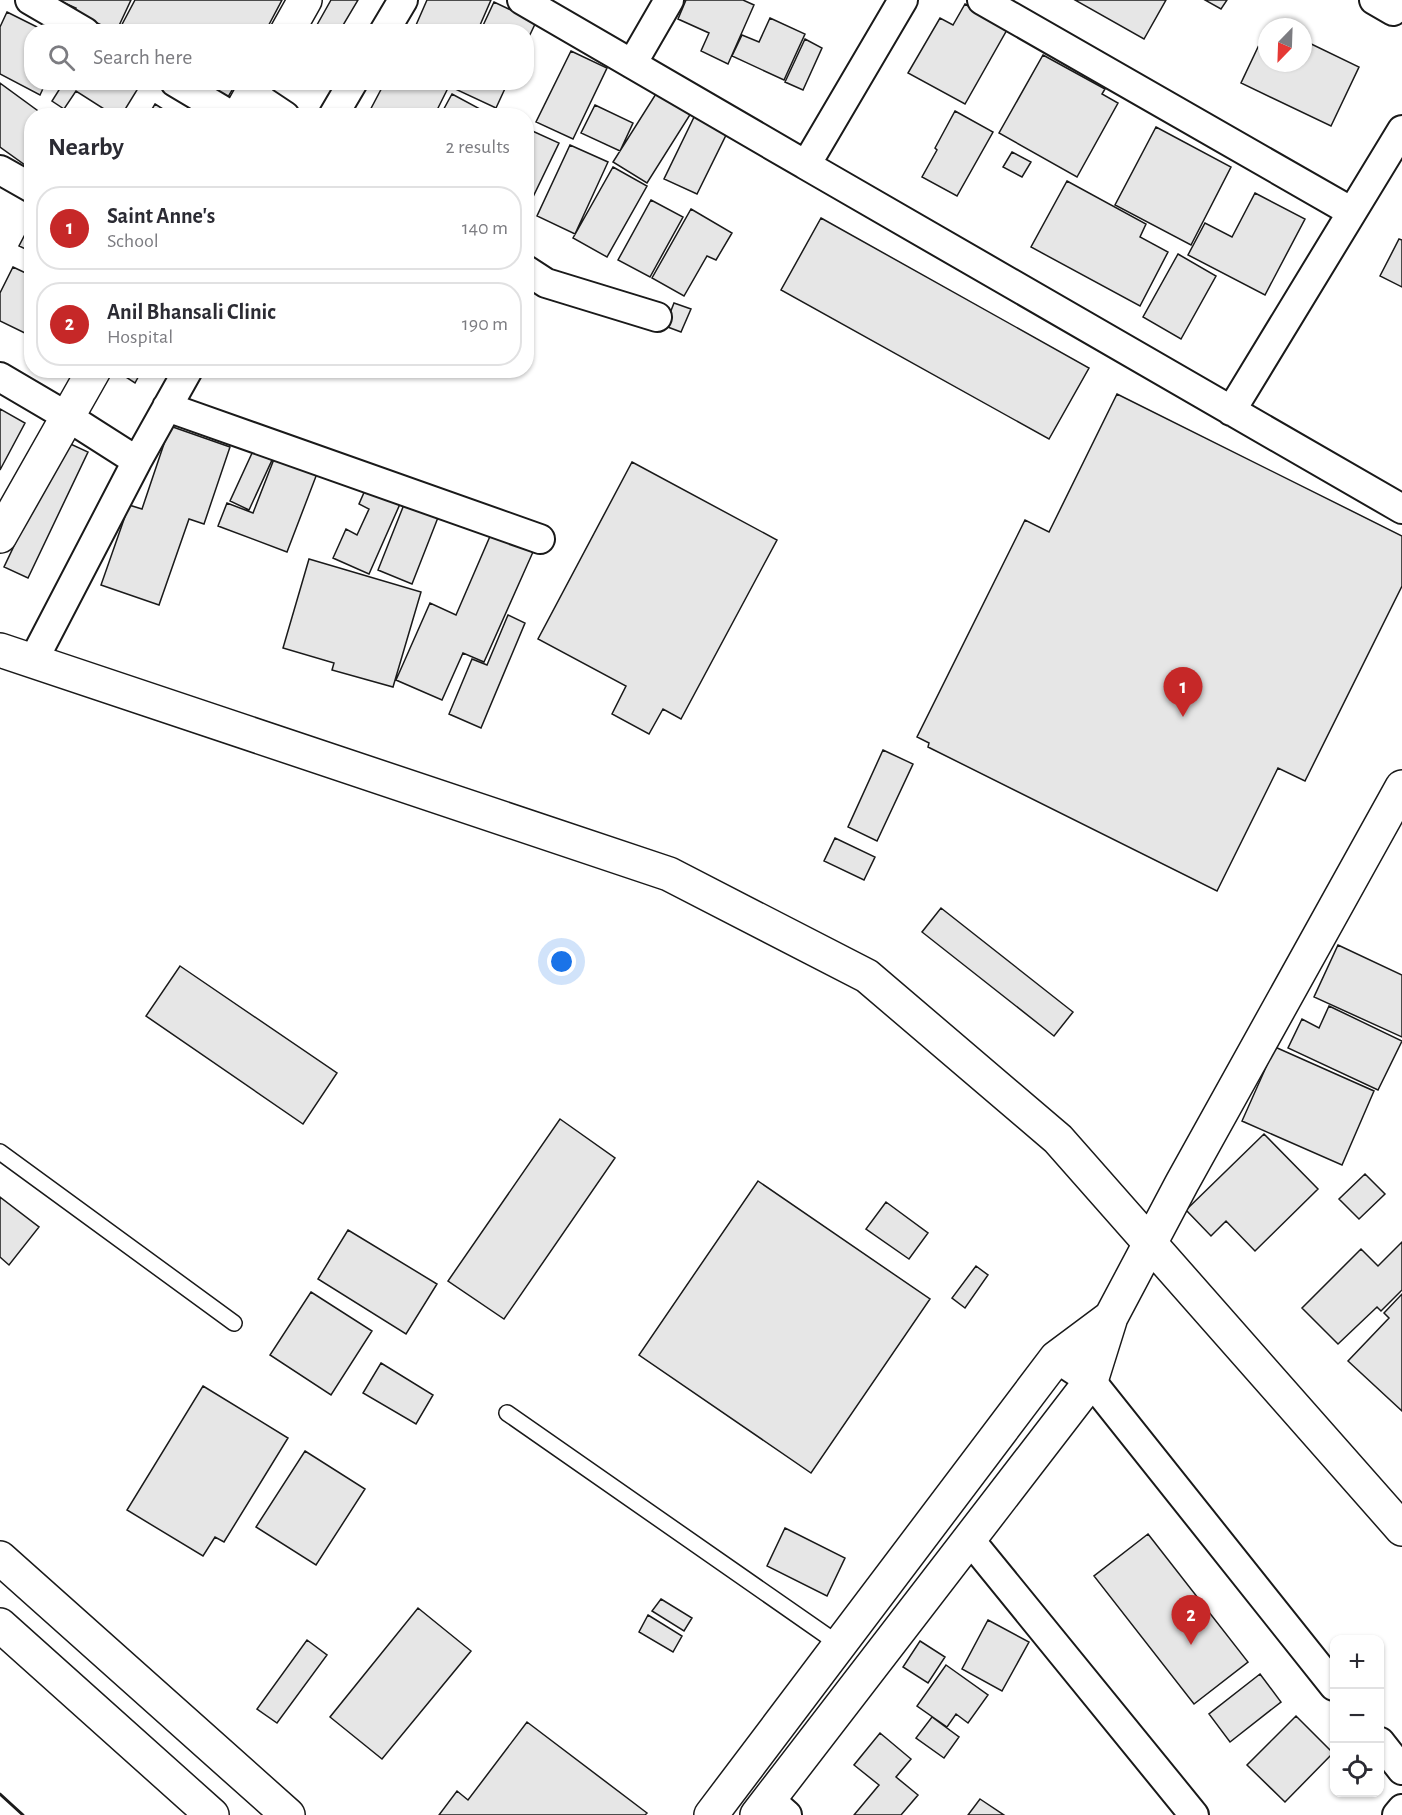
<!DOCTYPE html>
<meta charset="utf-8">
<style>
body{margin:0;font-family:"Alegreya Sans",sans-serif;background:#f7f7f7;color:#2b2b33}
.controls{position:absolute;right:18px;bottom:18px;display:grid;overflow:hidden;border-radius:12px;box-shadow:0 2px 4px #0004}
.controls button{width:54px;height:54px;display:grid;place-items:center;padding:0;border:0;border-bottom:2px solid #e1e1e2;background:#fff;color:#2b2b33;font:30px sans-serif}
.compass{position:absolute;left:1258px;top:18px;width:54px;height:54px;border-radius:50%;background:#fff;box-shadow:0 2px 4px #0004;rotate:203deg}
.you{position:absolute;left:562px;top:962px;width:21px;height:21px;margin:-15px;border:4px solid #fff;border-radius:50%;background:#1a73e8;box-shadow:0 0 0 9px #1a73e833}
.badge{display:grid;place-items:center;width:39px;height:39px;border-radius:50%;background:#c62828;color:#fff;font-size:20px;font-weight:700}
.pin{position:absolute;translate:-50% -50px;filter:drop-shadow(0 2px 3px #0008)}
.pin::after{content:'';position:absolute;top:32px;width:21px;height:18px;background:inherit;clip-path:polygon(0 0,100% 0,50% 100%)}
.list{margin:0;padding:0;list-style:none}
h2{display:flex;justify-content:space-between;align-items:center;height:78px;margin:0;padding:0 24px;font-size:26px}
h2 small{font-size:20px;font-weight:400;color:#7c7c81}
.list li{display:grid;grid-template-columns:39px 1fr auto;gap:18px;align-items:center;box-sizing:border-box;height:84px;margin:0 12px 12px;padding:0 12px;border:2px solid #e1e1e2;border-radius:24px}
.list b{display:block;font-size:22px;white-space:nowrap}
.list p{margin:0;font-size:20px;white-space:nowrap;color:#7c7c81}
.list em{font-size:20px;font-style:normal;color:#7c7c81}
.icon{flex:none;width:33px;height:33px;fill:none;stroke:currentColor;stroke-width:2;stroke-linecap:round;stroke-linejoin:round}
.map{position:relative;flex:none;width:1402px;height:1815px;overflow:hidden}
.search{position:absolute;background:#fff;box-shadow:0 2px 4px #0004;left:24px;top:24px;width:510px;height:66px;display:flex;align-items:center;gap:15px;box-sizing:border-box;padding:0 21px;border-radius:24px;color:#7c7c81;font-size:22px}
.panel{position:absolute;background:#fff;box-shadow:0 2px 4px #0004;left:24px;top:108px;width:510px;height:270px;border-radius:24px}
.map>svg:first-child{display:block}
</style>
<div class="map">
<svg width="1402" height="1815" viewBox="0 0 1402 1815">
<rect width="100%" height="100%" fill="#fff"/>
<path fill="#e6e6e6" stroke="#1a1a1a" stroke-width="1.5" d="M58 0H131L116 32 74 12 76 8Z
M135 0H282L265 32H118Z
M331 0H358L339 32H313Z
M427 0H491L477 32H413Z
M686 0H743L754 5 728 64 701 51 709 33 678 19Z
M1075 0H1166L1144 39Z
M1205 0H1227L1221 9Z
M494 2 536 22 526 43V32H480Z
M965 4 1008 28 965 104 908 73 940 18 953 25Z
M7 12 47 32H32V82H46L40 95 0 74V27Z
M770 18 805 34 784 80 732 56 742 35 759 42Z
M1267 28V63H1303V40L1359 67 1331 126 1241 83Z
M805 39 822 48 803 90 785 82Z
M571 51 607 68 573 139 536 122Z
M1043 55 1105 89 1102 94 1118 103 1077 177 999 133Z
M64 82H126L137 90 121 116H115L76 91 64 109 52 101Z
M202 82H237L228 97Z
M385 82H451L434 116H367Z
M456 82H508L496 108 453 88Z
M0 83 45 116H32V170L0 147Z
M659 89 693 110 647 183 613 162Z
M452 94 480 109 477 116H440Z
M155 104 174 116H148Z
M595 105 633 123 620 151 581 133Z
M697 111 730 127 697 194 664 179Z
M955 111 993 132 957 196 922 177 937 150 935 148Z
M1156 127 1231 167 1191 245 1115 205Z
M528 129 559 143 531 201 526 199V132Z
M570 145 608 162 575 234 537 216Z
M1012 152 1031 162 1022 177 1003 167Z
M613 167 647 186 607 257 573 238Z
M1067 181 1146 224 1140 237 1168 252 1140 306 1031 247Z
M1255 193 1305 219 1265 295 1188 255 1205 223 1232 237Z
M651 200 683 217 650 277 618 260Z
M691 209 732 233 716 260 707 256 684 296 652 278Z
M821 218 1089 368 1049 439 781 290Z
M32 221V252L19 246Z
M1399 239 1402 240V287L1380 276Z
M1178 254 1216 276 1181 339 1143 317Z
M13 267 32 276 31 336 0 321V293Z
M674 303 691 309 681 332 665 326Z
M115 370H142L135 383Z
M1117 394 1402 536V586L1305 781 1278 768 1217 891 928 747 929 743 917 737 1025 520 1049 532Z
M0 409 25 423 0 470Z
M170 426 230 447 204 524 189 519 159 605 101 585 129 505 142 509Z
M64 441 88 452 28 578 4 567Z
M253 451 272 460 249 510 230 501Z
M276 454 318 471 287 552 218 526 227 503 253 513Z
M632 462 777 540 681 719 663 709 649 734 612 714 626 686 538 639Z
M366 488 400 504 369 574 333 558 346 529 357 535 369 509 359 504Z
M405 502 439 515 412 584 378 570Z
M491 534 533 552 484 662 463 653 442 700 396 680 430 603 456 615Z
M309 559 421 592 393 687 332 670 334 663 283 648Z
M508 615 525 623 481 728 449 714 472 659 487 665Z
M883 750 913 764 877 841 848 827Z
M835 838 875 857 864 880 824 861Z
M941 908 1073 1012 1054 1036 922 932Z
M1338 945 1402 975V1037L1314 997Z
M180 966 337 1073 303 1124 146 1016Z
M1329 1006 1402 1041 1378 1090 1288 1048 1302 1019 1319 1028Z
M1275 1047 1374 1091 1342 1165 1242 1121Z
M560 1119 615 1158 504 1319 448 1281Z
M1264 1134 1318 1189 1255 1251 1226 1221 1211 1236 1186 1210Z
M1365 1174 1385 1194 1359 1219 1339 1199Z
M758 1181 930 1299 811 1473 639 1355Z
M0 1197 39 1227 9 1265 0 1257Z
M886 1202 928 1233 909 1259 866 1229Z
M348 1230 437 1284 406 1334 318 1279Z
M1402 1242V1290L1381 1311 1377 1307 1338 1344 1302 1308 1361 1249 1378 1266Z
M976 1266 988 1275 965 1308 952 1298Z
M311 1292 372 1331 331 1395 270 1355Z
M1402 1294V1411L1348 1361 1389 1318 1384 1313Z
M381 1363 433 1395 416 1424 363 1393Z
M203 1386 288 1438 224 1542 215 1537 203 1556 127 1510Z
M305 1451 365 1489 316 1565 256 1527Z
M785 1528 845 1558 827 1596 767 1566Z
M1148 1534 1248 1662 1194 1704 1094 1576Z
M661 1599 692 1618 684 1631 652 1611Z
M418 1608 471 1651 382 1759 330 1717Z
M648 1615 682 1636 673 1652 639 1632Z
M988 1620 1029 1642 1002 1691 962 1669Z
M307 1640 327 1655 277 1723 257 1709Z
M920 1641 945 1657 928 1683 903 1667Z
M946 1665 988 1695 968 1723 956 1714 947 1727 917 1706Z
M1260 1674 1281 1702 1230 1742 1209 1714Z
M1296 1716 1333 1753 1285 1802 1247 1765Z
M932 1717 959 1737 944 1758 916 1738Z
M527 1722 647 1813 645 1815H439L457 1791 468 1800Z
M880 1733 911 1759 896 1777 918 1795 901 1815H854L879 1785 854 1765Z
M980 1799 1004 1815H968Z"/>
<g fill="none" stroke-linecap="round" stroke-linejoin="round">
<defs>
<path id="lane" d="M0 1152 234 1323
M507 1413 840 1645"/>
<path id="street" d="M30 0 85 32
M522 0 806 165 903 0
M982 0 1352 212
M1374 0 1393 11 1399 0
M384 32 403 0
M632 64 669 0
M175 82 232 116
M252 94 285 116
M333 116 353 82
M806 165 1402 509
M0 170 32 188
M526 270 546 283 657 317
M0 377 68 417 137 461
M167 407 540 539
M1231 411 1402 130
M33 661 137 461 188 370
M1056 1358 1091 1381 1334 1686
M970 1540 1194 1815
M1380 1742 1402 1770
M769 1799 787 1815
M1397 1815 1402 1809"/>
<path id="secondary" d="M287 32 305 0
M239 116 258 82
M0 536 94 370
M0 650 669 874 867 976 1058 1139 1402 1529
M711 1815 1056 1358 1111 1317
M757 1815 1091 1381 1111 1317 1182 1183 1402 787"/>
<path id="highway" d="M0 1558 288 1815
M0 1625 212 1815"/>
</defs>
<use href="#lane" stroke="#1a1a1a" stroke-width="18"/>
<use href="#street" stroke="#1a1a1a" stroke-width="32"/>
<use href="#secondary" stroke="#1a1a1a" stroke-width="36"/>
<use href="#highway" stroke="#1a1a1a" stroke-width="36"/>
<use href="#lane" stroke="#fff" stroke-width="15"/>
<use href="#street" stroke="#fff" stroke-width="28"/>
<use href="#secondary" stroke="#fff" stroke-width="33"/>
<use href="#highway" stroke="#fff" stroke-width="33"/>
<path stroke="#1a1a1a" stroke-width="3" d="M0 1794 23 1815"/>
</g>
</svg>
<div class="controls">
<button>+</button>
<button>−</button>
<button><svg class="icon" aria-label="locate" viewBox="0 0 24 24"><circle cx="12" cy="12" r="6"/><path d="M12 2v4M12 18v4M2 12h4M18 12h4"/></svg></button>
</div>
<svg class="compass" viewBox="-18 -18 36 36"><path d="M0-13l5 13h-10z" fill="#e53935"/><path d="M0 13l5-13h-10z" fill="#7c7c81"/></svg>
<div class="you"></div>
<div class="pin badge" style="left:1183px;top:717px">1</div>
<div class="pin badge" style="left:1191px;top:1645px">2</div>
<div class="search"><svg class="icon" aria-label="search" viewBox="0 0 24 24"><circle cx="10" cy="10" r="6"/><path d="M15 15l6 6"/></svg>Search here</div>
<section class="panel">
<h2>Nearby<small>2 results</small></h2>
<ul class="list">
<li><span class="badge">1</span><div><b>Saint Anne's</b><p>School</p></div><em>140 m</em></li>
<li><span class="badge">2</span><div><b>Anil Bhansali Clinic</b><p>Hospital</p></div><em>190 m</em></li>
</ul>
</section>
</div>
